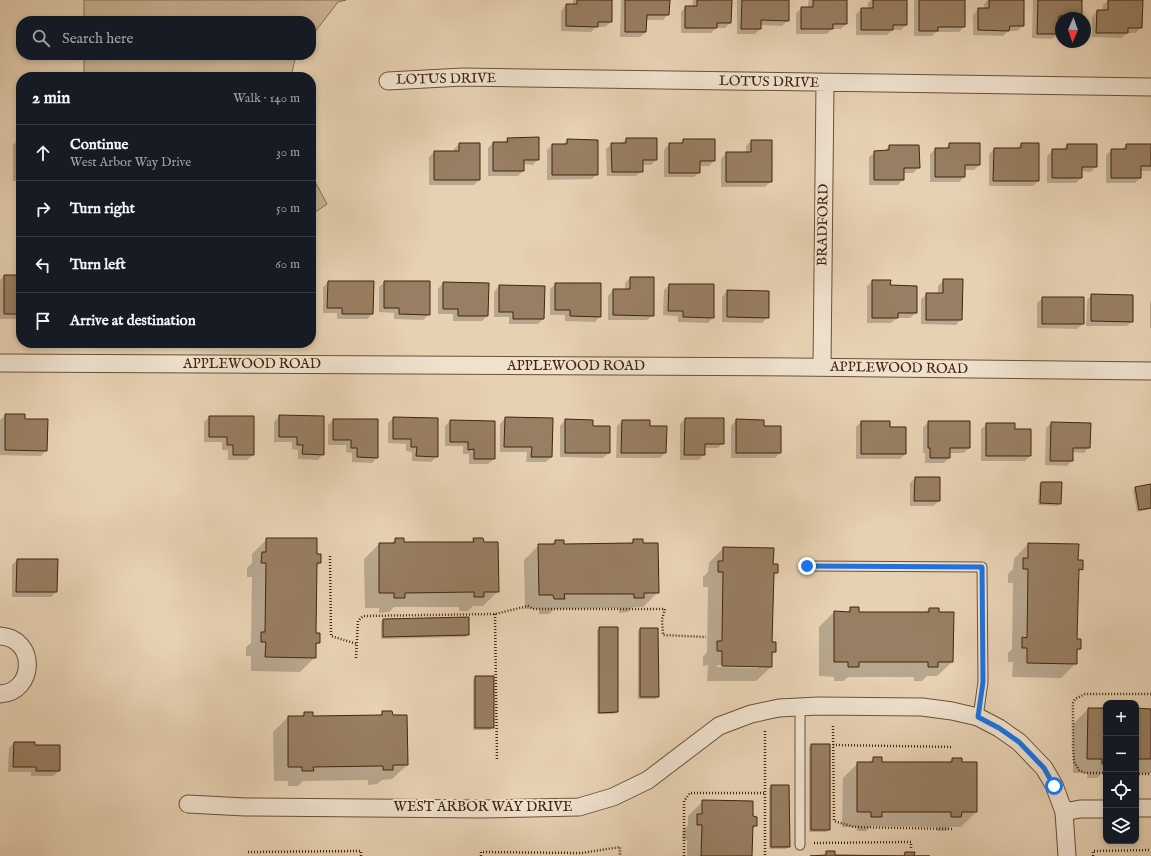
<!DOCTYPE html>
<meta charset="utf-8">
<style>
body{margin:0;font-family:"IM FELL English",serif;background:#242831;color:#f1f3f6}
.controls{position:absolute;right:12px;bottom:12px;display:grid;overflow:hidden;border-radius:8px;box-shadow:0 2px 6px #0003}
.controls button{width:36px;height:36px;display:grid;place-items:center;padding:0;border:0;border-bottom:1px solid #363941;background:#171b24;color:#f1f3f6;font:20px sans-serif}
.compass{position:absolute;left:1055px;top:12px;width:36px;height:36px;border-radius:50%;background:#171b24;box-shadow:0 2px 6px #0003;rotate:182deg}
.stop{position:absolute;width:12px;height:12px;margin:-9px;border:3px solid #1a73e8;border-radius:50%;background:#fff}
.stop.end{background:#1a73e8;border-color:#fff;box-shadow:0 1px 4px #0008}
.list{margin:0;padding:0;list-style:none}
h2{display:flex;justify-content:space-between;align-items:center;height:52px;margin:0;padding:0 16px;font-size:17px}
h2 small{font-size:13px;font-weight:400;color:#9ea1a6}
.list li{display:grid;grid-template-columns:26px 1fr auto;gap:12px;align-items:center;box-sizing:border-box;height:56px;padding:0 16px;border-top:1px solid #363941}
.list b{display:block;font-size:15px;white-space:nowrap}
.list p{margin:0;font-size:13px;white-space:nowrap;color:#9ea1a6}
.list em{font-size:13px;font-style:normal;color:#9ea1a6}
.icon{flex:none;width:22px;height:22px;fill:none;stroke:currentColor;stroke-width:2;stroke-linecap:round;stroke-linejoin:round}
.map{position:relative;flex:none;width:1151px;height:856px;overflow:hidden}
.search{position:absolute;background:#171b24;box-shadow:0 2px 6px #0003;left:16px;top:16px;width:300px;height:44px;display:flex;align-items:center;gap:10px;box-sizing:border-box;padding:0 14px;border-radius:16px;color:#9ea1a6;font-size:15px}
.panel{position:absolute;background:#171b24;box-shadow:0 2px 6px #0003;left:16px;top:72px;width:300px;height:276px;border-radius:16px}
.map>svg:first-child{display:block}
</style>
<div class="map">
<svg width="1151" height="856" viewBox="0 0 1151 856">
<rect width="100%" height="100%" fill="#e7d1b3"/>
<filter id="stains"><feTurbulence type="fractalNoise" baseFrequency=".005" numOctaves="4"/><feColorMatrix values="0 0 0 0 .2 0 0 0 0 .09 0 0 0 0 .02 0 0 0 .5 -.17"/></filter>
<radialGradient id="worn" r=".72"><stop offset=".6" stop-color="#630" stop-opacity="0"/><stop offset="1" stop-color="#630" stop-opacity=".3"/></radialGradient>
<path fill="#cbb496" stroke="#876c50" d="M84 0H346L338 2 311 37V21H84Z
M84 55H296L291 77H84Z
M311 174 327 204 311 215Z"/>
<path fill="#0003" fill-rule="evenodd" d="M573 0H611V22L605 27H596L591 32 561 31V11L566 5H573Z
M621 0H669L668 14 663 20H646V32L640 37H620Z
M693 0H730V23L725 28H716L711 33H681V12L686 7H692Z
M737 0H788V20L782 26 760 25V29L755 34H737Z
M809 0H846V24L841 29H832L827 34H796V13L802 8H808V2Z
M871 0H906V25L901 30H892L887 35H856V14L862 9H868V3Z
M914 0H964V26L959 32H936L932 36H914Z
M988 0H1023V26L1017 31H1008L1003 36 973 35V15L978 9H984V4Z
M1033 0H1081V16L1079 18H1061V21H1058V34L1052 39 1032 38Z
M1109 0 1141 27 1136 33H1127L1122 38 1092 37V17L1097 11H1103V5Z
M508 139 538 159 533 165 523 164V171L518 176H488V148L493 143H503Z
M626 139 656 160 651 165H642V171L636 176H607L606 149 612 144H621Z
M18 140H21V181H13V145Z
M567 140 597 174 592 179 547 180V150L552 145H563Z
M684 140 714 161 709 166H699V172L694 177H664V150L669 144H679Z
M751 141 771 181 765 187H721V159L726 153H746V146Z
M459 144 479 180 474 185H429V157L434 152H454V149Z
M950 144H979V165L974 170H964V177L959 182H930V154L935 149H945Z
M1021 144 1038 181 1033 186H989V154L994 149H1016Z
M1067 145 1096 166 1091 172 1081 171V178L1076 183H1047V156L1053 150H1062Z
M1126 145H1151V171H1140V178L1135 183H1106V155L1112 150H1121Z
M889 146 919 167 913 173H903V179L898 185H869V157L875 152H884Z
M4 276H21V318L20 319H0V280Z
M630 278 653 315 647 320H608V296L613 290H625V283Z
M944 280 961 319 956 325 921 324V299L927 294H938V286Z
M872 281 889 286 916 313 910 318H897L891 323H867V286Z
M328 282H373L372 314 367 319H337V313H323V287Z
M385 282 429 314 423 320 394 319V313L379 312V287Z
M443 283 487 316 482 321H453V314H438V289Z
M556 284 600 316 595 322 565 321V315H550V289Z
M669 285H713V317L708 323 678 322V316L663 315 664 290Z
M499 286 543 319 538 324H509V317H494V292Z
M727 291 768 317 762 323 722 322V297Z
M1092 295 1132 321 1127 326H1086L1087 300Z
M1043 298 1083 324 1077 329 1037 328V303Z
M1151 301V328H1150V302Z
M6 415 24 420 46 450 41 456 0 455V420Z
M279 416 323 454 318 460 298 459V450L292 449V442H274V422Z
M209 417 253 455 247 460H228V450H222V442H204V422Z
M393 418 437 456 431 462 412 461V452L406 451V444L388 443V423Z
M505 418 551 457 546 462H526L527 452H500V424Z
M685 419 723 443 718 448H704V454L699 460H680V424Z
M333 420 377 457 372 463 352 462V453L346 452V445H328V425Z
M565 420 592 427 609 453 603 458 560 457V426Z
M736 420 763 427 780 453 775 458H731V426Z
M450 421 494 422V459L488 464H469V454H463V446H445V426Z
M622 421 649 427 665 453 660 458H616L617 426Z
M861 422 889 428H905V454L900 459H856V427Z
M929 422 969 448 964 453H949V458L944 463H925V453H923V427Z
M1051 423H1090L1089 447 1084 453 1072 452V461L1067 466 1045 465 1046 428Z
M987 424 1014 430 1030 456 1025 461H981V429Z
M915 478 939 501 933 506H910V483Z
M1041 483 1060 503 1058 506 1038 505 1039 485Z
M1151 485V509L1137 512 1133 490 1135 488Z
M267 539 316 555H320V563L316 567 315 634 319 642 315 646V657L300 672 251 671V656H246V647L251 643 252 577H247V568L252 563V554Z
M395 539 403 543H470L474 539 498 591 483 606H473L468 611H459V607H394L389 612 379 613V608H365L364 559 379 544H391Z
M634 540 658 592 643 607H633L628 612 619 613V608L554 609 549 614H539V609H525L524 560 539 545H550L555 541H563V545L630 544Z
M1028 544 1082 569 1077 573 1076 640 1080 648 1076 653V663L1061 678 1012 677 1013 662H1008V653L1012 649 1013 583H1008V574L1013 569 1014 559Z
M723 548 772 565 777 572 772 577 771 643 775 652 771 656V667L756 681H707L708 665 703 666V657L707 652 708 587H703V577L708 572 709 563ZM717 665 760 666 758 668 717 667Z
M17 560 56 592 51 597H12V565Z
M851 608 858 613H925L929 609 952 662 937 676H927L922 681H914V677H848L843 681H834V677L819 676V627L834 612 846 613Z
M383 620 468 635 465 637 381 639V622Z
M599 628H617V712L614 714H597V630Z
M640 629H657L658 696 656 699H638V631Z
M475 677 493 727 490 730H473V680Z
M1104 705H1106V773H1102L1097 778H1087L1088 773H1073V724L1088 709H1100Z
M1136 709 1151 710V774L1136 773Z
M383 712 407 765 392 779 382 780 377 784 368 785V780L303 781 298 786H288V781H274L273 732 288 717H300L304 713 312 717 379 716Z
M14 743H34V746L59 771 53 776H31V772H8L9 748Z
M812 745 829 829 826 832H809V747Z
M874 758 881 763H948L952 759 976 812 961 827H950L946 831H937V827L871 826 866 831H857V827H842L843 778 858 763H869Z
M771 786 789 846 786 849H769V788Z
M703 801 752 817 756 825 752 829 751 856H687V840L682 839 683 830 688 825V816Z"/>
<path fill="#987e62" stroke="#43250b" d="M577 0H612V22H598V27L566 26V4H577Z
M625 0H670L669 15H647L646 32H625Z
M697 0H732L731 23H717V28H685V6H697Z
M742 0H789V21L761 20V29H741Z
M813 0H847V24H833V29H801V7H813Z
M873 0H907V25H893V30H861V8H873Z
M919 0H965V27H938V31H919Z
M989 0H1024V26H1010L1009 31 978 30V8H989Z
M1038 0H1082V16H1059V34H1037Z
M1108 0H1143L1142 28H1128V33H1096L1097 10H1108Z
M539 137V160H524V171H493V142H508L507 138Z
M626 138H657V160H643V172H612L611 143H626Z
M18 139H21V176H18Z
M567 139 598 140V175H552V144H567Z
M683 139H715V161H700V173H669V143H683Z
M751 140H772V182H726V152H751Z
M459 143H480V180H434V151H459Z
M949 143H980V165H965V177H935V148H949Z
M1021 143H1039V181H993L994 148H1021Z
M1067 144H1097V167H1082V178H1052V149H1067Z
M1126 144H1151V166H1141V178H1111V149H1126Z
M889 145H919L920 168H904V180H874V151L889 150Z
M4 275H21V314H4Z
M630 277H654V316L613 315V289H630Z
M943 279H963L962 320H926V293H943Z
M872 280H891L890 285 917 286V313H898V318H872Z
M328 281H374L373 314H342V308H327Z
M384 281H430V315L399 314V308H384Z
M443 282 489 283 488 316H458V309H443Z
M555 283H601V317L570 316V310H555Z
M669 284H714V318L683 317V311H668Z
M499 285 545 286 544 319H513V312H499Z
M727 290 769 291V318L727 317Z
M1091 294 1133 295V322L1091 321Z
M1042 297H1084V324H1042Z
M5 414H25V419H48L47 451 5 450Z
M279 415 324 416V455L302 454 303 445H297V437H279Z
M209 416H254V455H233V445H227V437H209Z
M393 417 438 418V457L416 456 417 447H411V439H393Z
M505 417 553 418 552 457H531L532 447H504Z
M685 418H724V444H705V455H684Z
M333 419H378V458L357 457V448H351V440H333Z
M565 419 593 420V426H610V453H565Z
M736 419 764 420V426H781V453H736Z
M450 420 495 421V459H474V449L468 450V442H450Z
M622 420H650V426H667L666 453H621Z
M861 421H890V427H906V454H861Z
M928 421H970V448H950V458H930V448H928Z
M1051 422 1091 423 1090 448H1073V461H1050Z
M986 423H1015V429H1031V456H986Z
M915 477H940V501H914Z
M1041 482H1062L1061 504 1040 503Z
M1151 484V508L1139 510 1135 487Z
M266 538H317V554H321V563H317L316 633H320V643H316V658L265 657 266 642H261V632H265L266 563H261L262 552H266Z
M395 538H404V542H474L473 538H483L484 542H498L499 592H484V597H474V592L405 593V598H394V593H379V543H395Z
M633 539H643V543H658L659 593H644V598H634V594H564L565 599H554L553 595H539L538 544H555V540H564V544L633 543Z
M1028 543 1079 544 1078 560H1083V570L1079 569 1077 639H1081V649H1077V664L1027 663V648H1022V637L1027 638 1028 569H1023V558H1028Z
M723 547 774 548 773 564H778V573H774L772 642H776V652H772V667L722 666V651H717V641H722L723 572H718V561H723Z
M17 559H58L57 592H16Z
M850 607H859V612H929V608H939V612H954L953 662H938V667H928V662H859V667H848V662H834V611L850 612Z
M469 617V635L383 637V619Z
M599 627H618V712L599 713Z
M640 628H658L659 697H640Z
M475 676H494V728H475Z
M1104 704H1106V764H1102V759H1087L1088 708H1104Z
M1136 708 1151 709V759H1136Z
M382 711H392L393 715H407L408 765H393V770H383V766L313 767 314 771H302V767H288V716H304V712H313V716L382 715Z
M14 742H35V745H60V771H36V767H13Z
M811 744H830V830H811Z
M873 757H882V762H952V758H962V762H977V812H962L961 817H951V812H882V817H871V812H857V762H873Z
M771 785H789L790 847H771Z
M702 800 753 801V816L757 817V826H753L752 856H701L702 825H697V814H702Z
M826 851H835V855L904 856 905 852H915L914 856H930H810L826 855Z"/>
<g fill="none" stroke-linecap="round" stroke-linejoin="round">
<defs>
<path id="service" d="M807 566 982 567 983 682 978 717
M800 706V845"/>
<path id="minor" d="M388 81 463 77 1151 87
M0 363 794 367 1151 371
M822 367 825 83
M0 636C37 638 36 692 0 694
M188 804 245 807 482 809 579 807 613 797 648 780 719 726 751 714 779 708 818 706 922 707 952 711 978 717 999 728 1019 742 1044 768 1054 785 1064 812 1067 856
M1136 808H1151
M1064 812 1080 809H1106"/>
</defs>
<use href="#service" stroke="#6c5035" stroke-width="11"/>
<use href="#minor" stroke="#6c5035" stroke-width="19"/>
<path stroke="#43250b" stroke-width="2.5" stroke-dasharray="1 2" stroke-linecap="butt" d="M330 556 331 636 357 644
M495 614 497 761
M356 658 358 621 363 616 495 614 528 606 533 609H665L662 619 663 635 706 637
M833 726 834 821 854 827 953 829
M765 731V856
M833 745 953 747
M1106 773H1085L1079 770 1074 762 1073 748V703L1075 699 1085 694H1151
M1136 774H1151
M814 843 911 842V849
M248 852 361 851V856
M481 856V852L582 853 620 847V856
M684 856V801L690 793H765
M1093 856V851L1151 850"/>
<use href="#service" stroke="#efe1ce" stroke-width="9"/>
<use href="#minor" stroke="#efe1ce" stroke-width="17"/>
</g>
<g fill="none" stroke-linecap="round" stroke-linejoin="round">
<path stroke="#1a73e8" stroke-width="5" d="M807 566 982 567 983 682 978 717 999 728 1019 742 1044 768 1054 786"/>
</g>
<g text-anchor="middle" dominant-baseline="central" stroke-width="4" stroke-linejoin="round" paint-order="stroke">
<g font-size="14" fill="#43250b" stroke="#efe1ce">
<text transform="translate(446 79) rotate(-1)">LOTUS DRIVE</text>
<text transform="translate(769 82) rotate(1)">LOTUS DRIVE</text>
<text transform="translate(823 225) rotate(-89)">BRADFORD</text>
<text x="252" y="364">APPLEWOOD ROAD</text>
<text x="576" y="366">APPLEWOOD ROAD</text>
<text transform="translate(899 368) rotate(1)">APPLEWOOD ROAD</text>
<text x="483" y="807">WEST ARBOR WAY DRIVE</text>
</g>
</g>
<rect width="100%" height="100%" filter="url(#stains)"/>
<rect width="100%" height="100%" fill="url(#worn)"/>
</svg>
<div class="controls">
<button>+</button>
<button>−</button>
<button><svg class="icon" aria-label="locate" viewBox="0 0 24 24"><circle cx="12" cy="12" r="6"/><path d="M12 2v4M12 18v4M2 12h4M18 12h4"/></svg></button>
<button><svg class="icon" aria-label="layers" viewBox="0 0 24 24"><path d="M12 4l9 5-9 5-9-5zM3 14l9 5 9-5"/></svg></button>
</div>
<svg class="compass" viewBox="-18 -18 36 36"><path d="M0-13l5 13h-10z" fill="#e53935"/><path d="M0 13l5-13h-10z" fill="#9ea1a6"/></svg>
<div class="stop" style="left:1054px;top:786px"></div>
<div class="stop end" style="left:807px;top:566px"></div>
<div class="search"><svg class="icon" aria-label="search" viewBox="0 0 24 24"><circle cx="10" cy="10" r="6"/><path d="M15 15l6 6"/></svg>Search here</div>
<section class="panel">
<h2>2 min<small>Walk · 140 m</small></h2>
<ul class="list">
<li><svg class="icon" aria-label="ahead" viewBox="0 0 24 24"><path d="M12 20V5M6 11l6-6 6 6"/></svg><div><b>Continue</b><p>West Arbor Way Drive</p></div><em>30 m</em></li>
<li><svg class="icon" aria-label="right" viewBox="0 0 24 24"><path d="M7 20v-9h11M14 6l5 5-5 5"/></svg><div><b>Turn right</b></div><em>50 m</em></li>
<li><svg class="icon" aria-label="left" viewBox="0 0 24 24"><path d="M17 20v-9H6M10 6l-5 5 5 5"/></svg><div><b>Turn left</b></div><em>60 m</em></li>
<li><svg class="icon" aria-label="arrive" viewBox="0 0 24 24"><path d="M6 21V4h12l-3 4 3 4H6"/></svg><div><b>Arrive at destination</b></div></li>
</ul>
</section>
</div>
